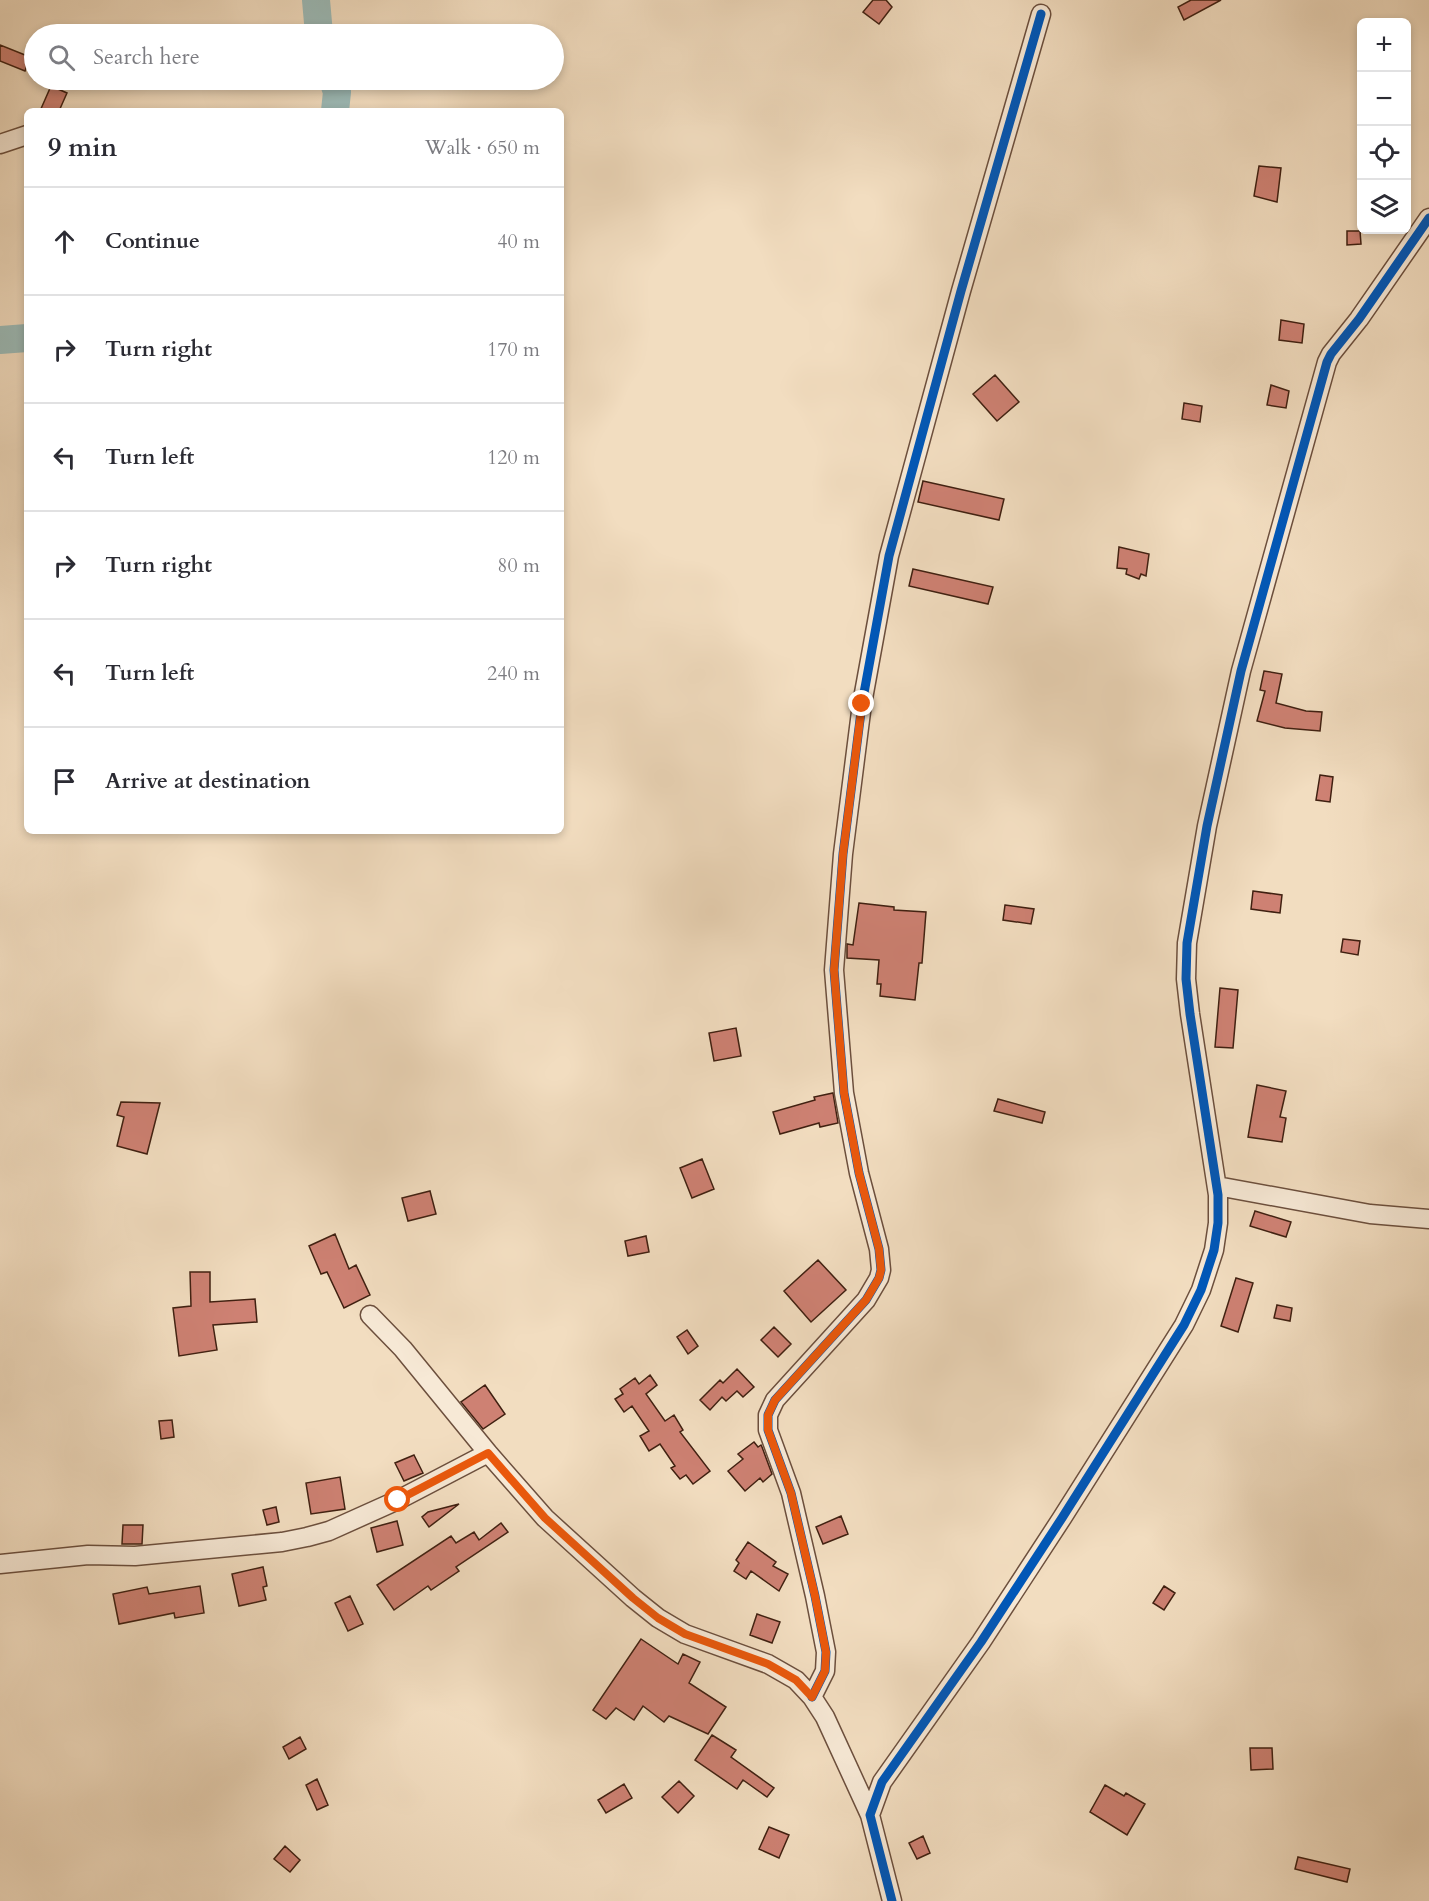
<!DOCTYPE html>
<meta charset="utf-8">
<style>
body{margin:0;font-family:Cardo,serif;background:#f7f7f7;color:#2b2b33}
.controls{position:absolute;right:18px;top:18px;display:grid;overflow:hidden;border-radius:9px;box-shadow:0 3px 9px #0003}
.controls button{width:54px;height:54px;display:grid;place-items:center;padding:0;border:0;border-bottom:2px solid #e1e1e2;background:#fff;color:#2b2b33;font:30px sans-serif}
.stop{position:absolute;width:18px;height:18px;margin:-14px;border:4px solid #ea580c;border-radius:50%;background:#fff}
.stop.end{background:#ea580c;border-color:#fff;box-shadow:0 2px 6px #0008}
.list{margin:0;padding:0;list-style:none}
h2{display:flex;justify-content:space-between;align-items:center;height:78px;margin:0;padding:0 24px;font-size:26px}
h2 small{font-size:20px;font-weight:400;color:#7c7c81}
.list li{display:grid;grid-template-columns:39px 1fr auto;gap:18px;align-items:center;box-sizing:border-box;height:108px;padding:0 24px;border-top:2px solid #e1e1e2}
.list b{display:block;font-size:22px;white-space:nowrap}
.list em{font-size:20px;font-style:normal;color:#7c7c81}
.icon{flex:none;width:33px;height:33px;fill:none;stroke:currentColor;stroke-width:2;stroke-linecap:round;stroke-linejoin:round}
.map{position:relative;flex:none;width:1429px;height:1901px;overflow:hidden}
.search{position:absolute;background:#fff;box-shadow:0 3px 9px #0003;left:24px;top:24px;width:540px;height:66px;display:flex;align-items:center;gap:15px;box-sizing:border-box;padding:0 21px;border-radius:33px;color:#7c7c81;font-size:22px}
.panel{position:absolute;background:#fff;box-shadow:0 3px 9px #0003;left:24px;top:108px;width:540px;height:726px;border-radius:9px}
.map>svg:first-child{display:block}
</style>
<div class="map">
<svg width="1429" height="1901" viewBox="0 0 1429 1901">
<rect width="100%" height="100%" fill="#f2ddc0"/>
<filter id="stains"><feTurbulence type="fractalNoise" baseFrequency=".00333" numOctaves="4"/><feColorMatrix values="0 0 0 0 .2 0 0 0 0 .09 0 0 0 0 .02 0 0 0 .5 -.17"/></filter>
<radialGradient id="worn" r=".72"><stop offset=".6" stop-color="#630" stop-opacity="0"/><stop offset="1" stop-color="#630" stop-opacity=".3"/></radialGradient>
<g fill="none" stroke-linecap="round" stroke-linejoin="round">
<path stroke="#9cbbb8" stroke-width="28" d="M316 0 319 34
M333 80 337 92 335 111
M0 340 27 338"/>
</g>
<path fill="#ce8173" stroke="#402011" stroke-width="1.5" d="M873 0H886L892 7 879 24 863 12Z
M1191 0H1221L1184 20 1178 7Z
M0 45 30 57 25 71 0 61Z
M51 86 67 93 59 111H40Z
M1259 166 1281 168 1277 202 1254 196Z
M1347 231H1360L1361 244 1347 245Z
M1281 320 1304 324 1302 343 1279 340Z
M995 375 1019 402 997 421 973 394Z
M1271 385 1289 391 1286 408 1267 405Z
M1184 403 1202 406 1200 422 1182 419Z
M923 481 1004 499 999 520 918 502Z
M1119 547 1149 554 1146 576 1141 574 1139 579 1126 574 1127 569 1117 568Z
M913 569 993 587 988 604 909 586Z
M1264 671 1282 674 1276 703 1306 711 1322 712 1320 731 1285 728 1257 721 1265 691 1260 690Z
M1320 775 1333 777 1330 802 1316 800Z
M1253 891 1282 895 1280 913 1251 909Z
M859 903 894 907V910L926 912 922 963H919L915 1000 880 996 881 984H877L879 960 847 958V944L853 945Z
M1005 905 1034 909 1031 924 1003 920Z
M1343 939 1360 941 1358 955 1341 952Z
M1220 988 1238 990 1233 1048 1215 1047Z
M736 1028 741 1056 714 1061 709 1033Z
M1257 1085 1286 1091 1280 1117 1286 1118 1282 1142 1248 1137Z
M833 1093 838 1123 820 1127 819 1123 780 1134 773 1112 815 1100 814 1097Z
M998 1099 1045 1112 1042 1123 994 1111Z
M121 1102 160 1103 147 1154 117 1146 124 1117 117 1115Z
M702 1159 714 1189 692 1198 680 1168Z
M430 1191 436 1214 408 1221 402 1198Z
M1255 1211 1291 1222 1286 1237 1250 1226Z
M335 1234 349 1269 356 1265 370 1295 344 1308 327 1272 321 1274 309 1246Z
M646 1236 649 1252 628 1256 625 1241Z
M818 1260 846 1290 811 1322 784 1291Z
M190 1272H210V1302L255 1299 257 1322 213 1325 217 1350 179 1356 173 1308 191 1306Z
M1236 1278 1253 1283 1238 1332 1221 1326Z
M1277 1305 1292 1308 1290 1321 1274 1318Z
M774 1327 791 1344 778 1357 761 1340Z
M687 1330 698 1346 688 1354 677 1337Z
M737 1369 754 1387 743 1397 737 1391 726 1401 722 1397 710 1410 700 1400 720 1380 723 1383Z
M650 1375 657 1385 646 1394 665 1421 674 1415 683 1430 680 1432 710 1471 693 1484 686 1475 680 1479 671 1468 675 1466 660 1444 649 1451 640 1436 649 1431 632 1406 624 1412 615 1399 623 1394 620 1389 635 1378 639 1384Z
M485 1385 505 1414 483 1429 461 1402Z
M172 1420 174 1437 161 1439 159 1421Z
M754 1442 758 1447 761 1445 762 1447 772 1474 763 1482 760 1478 745 1491 728 1471 743 1459 738 1454Z
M414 1455 423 1473 404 1481 395 1463Z
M340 1477 345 1509 311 1514 306 1483Z
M459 1504 429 1527 422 1517 428 1512Z
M276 1507 279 1522 267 1525 263 1510Z
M841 1516 848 1534 823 1544 816 1527Z
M397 1521 403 1545 377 1552 371 1528Z
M501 1523 508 1532 456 1567 459 1571 431 1590 428 1586 394 1610 377 1585 451 1536 456 1543 474 1532 479 1540Z
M123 1525H143L142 1544H122Z
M748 1542 776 1562 773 1566 788 1574 779 1591 751 1571 746 1579 734 1571 739 1563 736 1560Z
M263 1567 267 1586 263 1587 266 1600 239 1606 232 1574Z
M200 1586 204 1613 175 1618 174 1613 119 1624 113 1594 147 1587 149 1594Z
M1164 1586 1175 1593 1164 1610 1153 1603Z
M350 1596 363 1624 348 1631 335 1603Z
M757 1614 780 1622 772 1643 750 1635Z
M641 1639 678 1664 683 1654 700 1662 689 1683 726 1707 708 1734 669 1716 664 1722 643 1706 634 1720 616 1708 606 1719 593 1710Z
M712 1735 736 1750 731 1757 774 1788 767 1797 743 1780 737 1789 695 1760Z
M300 1737 306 1749 289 1759 283 1747Z
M1250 1748H1272L1273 1769 1251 1770Z
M317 1779 328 1805 317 1810 306 1785Z
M679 1781 694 1796 678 1813 662 1797Z
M624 1784 632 1798 606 1813 598 1800Z
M1105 1785 1124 1796 1126 1793 1145 1804 1127 1835 1090 1812Z
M769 1827 789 1835 779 1858 759 1849Z
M923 1836 930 1853 917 1859 909 1843Z
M285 1846 300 1860 290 1872 274 1859Z
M1298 1857 1350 1869 1347 1882 1295 1869Z"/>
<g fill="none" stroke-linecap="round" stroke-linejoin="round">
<defs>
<path id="minor" d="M0 144 27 135
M1217 1186 1370 1214 1429 1219
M370 1315 403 1349 488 1453 545 1518 633 1598 658 1618 685 1634 768 1664 796 1680 812 1697 825 1717 870 1815
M0 1564 88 1555 135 1556 282 1542 307 1537 329 1531 398 1500 488 1453
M812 1697 825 1671 826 1652 815 1596 791 1493 768 1430V1415L775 1400 866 1300 879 1278 881 1270 879 1249 859 1173 844 1093 834 970 843 854 862 704 889 556 961 291 1041 14
M892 1901 870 1815 882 1782 981 1642 1062 1518 1184 1325 1201 1290 1214 1250 1218 1223V1195L1190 1014 1186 979 1187 943 1207 826 1241 671 1327 362 1331 354 1359 319 1429 218"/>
</defs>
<use href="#minor" stroke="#6c4f3d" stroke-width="21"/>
<use href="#minor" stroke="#f7e9d6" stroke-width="18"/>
<defs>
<path id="cycleway" d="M812 1697 825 1671 826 1652 815 1596 791 1493 768 1430V1415L775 1400 866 1300 879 1278 881 1270 879 1249 859 1173 844 1093 834 970 843 854 862 704 889 556 961 291 1041 14
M892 1901 870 1815 882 1782 981 1642 1062 1518 1184 1325 1201 1290 1214 1250 1218 1223V1195L1190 1014 1186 979 1187 943 1207 826 1241 671 1327 362 1331 354 1359 319 1429 218"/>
</defs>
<use href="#cycleway" stroke="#f7e9d6" stroke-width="13"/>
<use href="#cycleway" stroke="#0057b8" stroke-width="9"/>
</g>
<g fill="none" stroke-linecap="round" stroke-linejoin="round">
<path stroke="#ea580c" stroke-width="8" d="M398 1500 488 1453 545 1518 633 1598 658 1618 685 1634 768 1664 796 1680 812 1697 825 1671 826 1652 815 1596 791 1493 768 1430V1415L775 1400 866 1300 879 1278 881 1270 879 1249 859 1173 844 1093 834 970 843 854 862 704"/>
</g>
<rect width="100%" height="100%" filter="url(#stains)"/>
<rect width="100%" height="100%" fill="url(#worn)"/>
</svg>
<div class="controls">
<button>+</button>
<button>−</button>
<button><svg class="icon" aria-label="locate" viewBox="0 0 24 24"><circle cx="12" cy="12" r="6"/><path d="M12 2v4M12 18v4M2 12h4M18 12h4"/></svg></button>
<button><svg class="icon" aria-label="layers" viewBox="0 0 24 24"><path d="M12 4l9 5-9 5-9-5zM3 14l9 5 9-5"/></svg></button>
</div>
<div class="stop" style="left:398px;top:1500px"></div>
<div class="stop end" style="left:862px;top:704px"></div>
<div class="search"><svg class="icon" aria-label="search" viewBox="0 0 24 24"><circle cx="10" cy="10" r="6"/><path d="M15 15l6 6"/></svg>Search here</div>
<section class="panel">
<h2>9 min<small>Walk · 650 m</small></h2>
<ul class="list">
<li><svg class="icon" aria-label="ahead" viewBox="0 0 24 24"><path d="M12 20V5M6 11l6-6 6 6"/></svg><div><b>Continue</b></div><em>40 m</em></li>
<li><svg class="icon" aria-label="right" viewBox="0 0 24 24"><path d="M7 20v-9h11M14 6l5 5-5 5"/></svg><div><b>Turn right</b></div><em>170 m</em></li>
<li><svg class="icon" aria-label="left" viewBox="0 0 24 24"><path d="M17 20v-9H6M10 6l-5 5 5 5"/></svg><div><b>Turn left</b></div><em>120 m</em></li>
<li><svg class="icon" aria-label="right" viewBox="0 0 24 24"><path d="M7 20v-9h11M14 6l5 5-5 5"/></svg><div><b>Turn right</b></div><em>80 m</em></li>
<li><svg class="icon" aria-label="left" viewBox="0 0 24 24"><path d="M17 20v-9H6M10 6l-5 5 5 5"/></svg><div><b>Turn left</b></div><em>240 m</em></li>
<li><svg class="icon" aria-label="arrive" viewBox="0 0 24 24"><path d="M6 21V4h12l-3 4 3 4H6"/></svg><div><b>Arrive at destination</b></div></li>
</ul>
</section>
</div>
